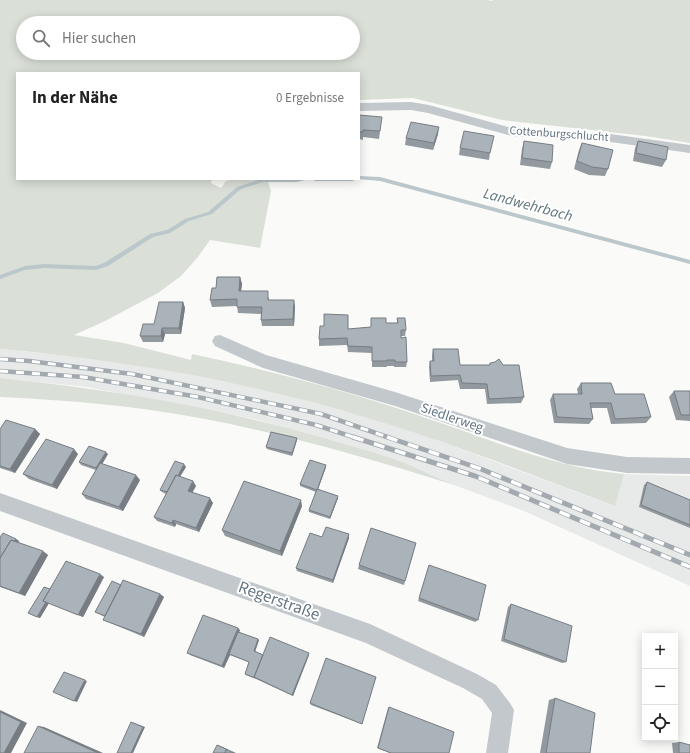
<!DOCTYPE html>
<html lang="de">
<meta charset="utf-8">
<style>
body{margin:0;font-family:"Source Sans 3",sans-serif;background:#f2f2f2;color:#222}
.controls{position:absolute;right:12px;bottom:12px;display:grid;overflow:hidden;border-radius:0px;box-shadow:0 2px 10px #0003}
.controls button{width:36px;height:36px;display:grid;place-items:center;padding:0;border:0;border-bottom:1px solid #e0e0e0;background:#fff;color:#222;font:20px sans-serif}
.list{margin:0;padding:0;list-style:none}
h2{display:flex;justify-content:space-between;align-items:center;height:52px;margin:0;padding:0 16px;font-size:17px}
h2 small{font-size:13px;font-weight:400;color:#767676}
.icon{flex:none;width:22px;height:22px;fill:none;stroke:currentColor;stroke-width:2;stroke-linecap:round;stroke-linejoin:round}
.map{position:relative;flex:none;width:690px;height:753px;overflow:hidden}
.search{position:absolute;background:#fff;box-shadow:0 2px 10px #0003;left:16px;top:16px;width:344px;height:44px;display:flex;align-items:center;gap:10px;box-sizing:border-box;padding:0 14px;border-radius:22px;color:#767676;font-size:15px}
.panel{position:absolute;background:#fff;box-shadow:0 2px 10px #0003;left:16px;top:72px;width:344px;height:108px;border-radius:0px}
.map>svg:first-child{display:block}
</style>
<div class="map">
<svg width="690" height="753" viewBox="0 0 690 753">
<rect width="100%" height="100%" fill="#fafaf8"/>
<path fill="#e8e9e9" d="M0 349 98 359 155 368 267 390 370 418 424 435 614 506 624 474 690 476V586L524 511 454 485 405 464 360 449 254 419 86 387 0 378Z"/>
<path fill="#dadfd7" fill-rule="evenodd" d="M0 0H487L492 1 493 0H690V143L645 136 502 120 413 98 359 100V73H17V179H212L211 183 221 188 226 181 233 179H267L271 191 260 248 210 240 198 257 181 276 158 293 103 322 74 335 124 343 191 360 192 354C272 371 351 392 429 419 495 441 552 467 624 474L615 506C534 476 453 443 371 419 249 382 126 360 0 349ZM23 23H353V53H23Z
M0 378C109 389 215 407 320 437 349 446 379 453 407 464 422 471 438 478 454 485 372 459 289 435 205 419 137 406 68 400 0 397Z"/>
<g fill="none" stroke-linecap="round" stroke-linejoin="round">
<path fill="#bbc7cb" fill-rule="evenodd" d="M359 176 380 177 690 260V264L380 181 357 179H359Z
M261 179H305V180L297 182H263L241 189 212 214 189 221 170 233 153 237 108 266 96 270 44 268 25 270 0 279V275L25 266 44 264 96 266 104 263 150 234 167 230 185 219 208 212 237 187Z
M313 179H355L353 181H315Z"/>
<path fill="#c3c8cc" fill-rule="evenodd" d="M411 102 429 105 512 128 603 133 690 145V153L603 141 512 136 428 113 411 110 359 111V103Z
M220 335 266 355 395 392 567 448 627 457 690 458V474L627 473 567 464 395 406 263 368 215 346 212 341 215 336Z
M0 493 370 624 477 674 496 685 510 703 514 710 508 753H486L492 713 482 699 463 688 366 643 0 511Z"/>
<defs>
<path id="rail-far1" d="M0 359 29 361 132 374 321 414 390 438
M0 371 83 377 198 397 316 425 356 438"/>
<path id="rail" d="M353 437 475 476 690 567
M387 437 481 469 690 555"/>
</defs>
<use href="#rail-far1" stroke="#a2aab0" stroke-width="4.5"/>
<use href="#rail" stroke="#a2aab0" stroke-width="5"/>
<use href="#rail-far1" stroke="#fff" stroke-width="3" stroke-dasharray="8" stroke-linecap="butt"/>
<use href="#rail" stroke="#fff" stroke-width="3.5" stroke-dasharray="11" stroke-linecap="butt"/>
</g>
<path fill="#929a9f" d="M359 115 381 124 379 139 363 137V140L359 139Z
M438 134 433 150 405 145 406 138Z
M524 141 552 162 550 169 520 165 522 149Z
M638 141 666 160 662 167 633 161 635 148Z
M582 143 608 169 605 176 589 175 574 169 579 150Z
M460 148 490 153 489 160 459 155Z
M240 277 242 284 241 291 269 298V300L295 306 294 326H262L261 320V314L238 313 237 306 212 307 210 300 216 288Z
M183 302 185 308 181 334H165L163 342H143L140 336 154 324Z
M371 318 386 323H397V318L406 330 405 336H401L407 362 406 367H394V366H387V367H372V353L348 352 347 345 319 346V339L348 329 371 327Z
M433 349 460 365H489L490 363 524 397 521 403 487 404 485 389H460L458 380 430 382 429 367 430 361H432V355Z
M581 383 615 394 651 417 646 423 611 424 607 408H591L593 419 589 424 554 423 550 400 553 394H578L577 389Z
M674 391H690V421L676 420 669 397Z
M0 429H35L40 434 15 473 0 468Z
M297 438V440L292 456 267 449 266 447Z
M78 454 57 489 29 479 23 474Z
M108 454 102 464 140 480 123 511 86 499 82 494 96 470 81 465 79 462Z
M186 467 180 476 196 486 192 492 213 503 199 532 176 524 175 527 157 521 154 517 166 494 162 492 160 490Z
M326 467 318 489 338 498 330 519 309 512V510L316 492 300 486V484Z
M647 482 690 500V528L639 507 644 485Z
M302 506 282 556 225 536 222 530Z
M0 537 16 539 19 541 18 542 48 555 25 596 0 587Z
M322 537 349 538 333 583 297 571 296 568Z
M416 543 404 585 358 569 359 565Z
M429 565 478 620 475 622 418 601Z
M104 577 83 617 49 603 40 618 28 613 50 589Z
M121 585 160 594 164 597 144 637 108 622 103 620 105 617 95 612Z
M511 604 566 662 562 663 501 641 508 607Z
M240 630 239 632 259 640 255 651 263 655 309 653V655L293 696 256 679 246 675 245 674 249 662 230 655 224 668 190 655 187 653Z
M376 677 362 724 311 705 310 703Z
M555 698 590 753H540L549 700Z
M389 707 449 753H390L377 748 388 708Z
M679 742 690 753H673L672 743Z"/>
<path fill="#777d82" d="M439 127 438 134 433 150 434 143Z
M240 277 242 284 240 298 239 291Z
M294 300 295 306 294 326 293 319Z
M183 302 185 308 181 334 179 328Z
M162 328 165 334 163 342 161 336Z
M35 429 40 434 15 473 10 469Z
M297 438V440L292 456V453Z
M74 449 78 454 57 489 52 485Z
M106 452 108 454 98 471 96 468Z
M184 464 186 467 178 480 177 477Z
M326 465V467L317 492V490Z
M136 475 140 480 123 511 119 507Z
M193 481 196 486 191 495 188 491Z
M338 496V498L330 519V517Z
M210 498 213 503 199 532 196 528Z
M301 500 302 506 282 556 280 551Z
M173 520 176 524 175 527 172 523Z
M349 534V538L333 583V580Z
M16 539 19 541 6 561Z
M43 551 48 555 25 596 19 593Z
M100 574 104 577 83 617 78 615Z
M160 594 164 597 144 637 141 634Z
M46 602 49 603 40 618 37 617Z
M238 628 240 630 230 654H229L230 655 224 668 222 666Z
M258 639 259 640 255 652 254 651Z
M309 653V655L293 696 292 695Z
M64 672 87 681 77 702 74 701Z
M0 710 27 723 11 753H4Z
M131 722 145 727 133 753H131Z
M38 726 44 727 103 753H98Z
M217 745H218L236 753H234Z"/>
<path fill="#aab3b9" stroke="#777d82" d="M359 115 382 117 380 131 363 130V132H359Z
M411 122 439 127 434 143 406 138Z
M464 131 494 136 490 153 460 148Z
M524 141 553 145 552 162 522 158Z
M638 141 668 147 666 160 636 153Z
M582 143 613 150 608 169 592 167 577 161Z
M217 277H240L239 291H268V300H294L293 319 261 320 262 307H237V299L210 300 212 288H216Z
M159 302H183L179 328H162L161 336H140L143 324H154Z
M324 314 348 315V329L371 327V318H386V323H398L397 318H405L406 330H401V338L406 337 407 362H395V360H387V361H372V347L348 346 347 338 319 339 320 326H324Z
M433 349H458L460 365H490V363L495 362 499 359 503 365H519L524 397 489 399 487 384 462 383 460 375 431 376 430 361H434Z
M581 383H611L615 394H644L651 417 615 419 611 403H590L593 419 557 417 553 394H582Z
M674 391H690V415H681Z
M6 420 35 429 10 469 0 466V429Z
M271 432 297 438 292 453 266 447Z
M46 439 74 449 52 485 23 474Z
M89 446 106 452 96 468 79 462Z
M310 460 326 465 317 490 300 484Z
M175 461 184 464 178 476 176 475 167 492 160 490Z
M100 463 136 475 119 507 82 494Z
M176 475 193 481 188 491 210 498 196 528 173 520 172 523 154 517Z
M244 481 301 500 280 551 222 530Z
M647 482 690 500V525L641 505Z
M317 489 338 496 330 517 309 510Z
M326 527 349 534 333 580 296 568 310 533 322 537Z
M371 528 416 543 405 581 359 565Z
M3 533 16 539 14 541 11 540 0 558V537Z
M11 540 43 551 19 593 0 586V558Z
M66 561 100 574 78 615 43 601Z
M429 565 486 585 478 620 419 598Z
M123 580 160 594 141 634 103 620Z
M112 581 121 585 105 616 95 612Z
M44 587 50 589 43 601 46 602 37 617 28 613Z
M511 604 572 626 566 662 504 639Z
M203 615 238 628 222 666 187 653Z
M238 632 258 639 254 651 263 655 254 677 255 678 245 674 249 662 229 654Z
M270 637 309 653 292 695 254 677Z
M326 658 376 677 362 724 310 703Z
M64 672 85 680 74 701 53 692Z
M555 698 595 713 590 753H546Z
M389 707 454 732 449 753H391L378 748Z
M0 712 21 722 4 753H0Z
M131 722 143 727 131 753H117Z
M38 726 98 753H24Z
M679 742 690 745V753H679Z
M217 745 228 750H226L225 753H213Z
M226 750 234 753H225Z"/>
<g text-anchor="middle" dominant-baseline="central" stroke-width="4" stroke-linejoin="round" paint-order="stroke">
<g font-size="12" fill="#657683" stroke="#fff">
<text transform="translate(559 134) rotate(4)">Cottenburgschlucht</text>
</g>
<g font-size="14" fill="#657683" stroke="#fff">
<text transform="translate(452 418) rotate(19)">Siedlerweg</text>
</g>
<g font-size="15" font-style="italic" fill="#60757c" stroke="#fff">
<text transform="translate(528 205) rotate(15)">Landwehrbach</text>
</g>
<g font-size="17" fill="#657683" stroke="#fff">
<text transform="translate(279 601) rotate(20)">Regerstraße</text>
</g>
</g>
</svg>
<div class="controls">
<button>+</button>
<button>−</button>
<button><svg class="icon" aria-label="locate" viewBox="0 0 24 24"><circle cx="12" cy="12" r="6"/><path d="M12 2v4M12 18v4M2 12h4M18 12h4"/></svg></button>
</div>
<div class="search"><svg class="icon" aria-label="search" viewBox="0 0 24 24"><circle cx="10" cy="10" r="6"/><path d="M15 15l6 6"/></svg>Hier suchen</div>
<section class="panel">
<h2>In der Nähe<small>0 Ergebnisse</small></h2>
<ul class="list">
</ul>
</section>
</div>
